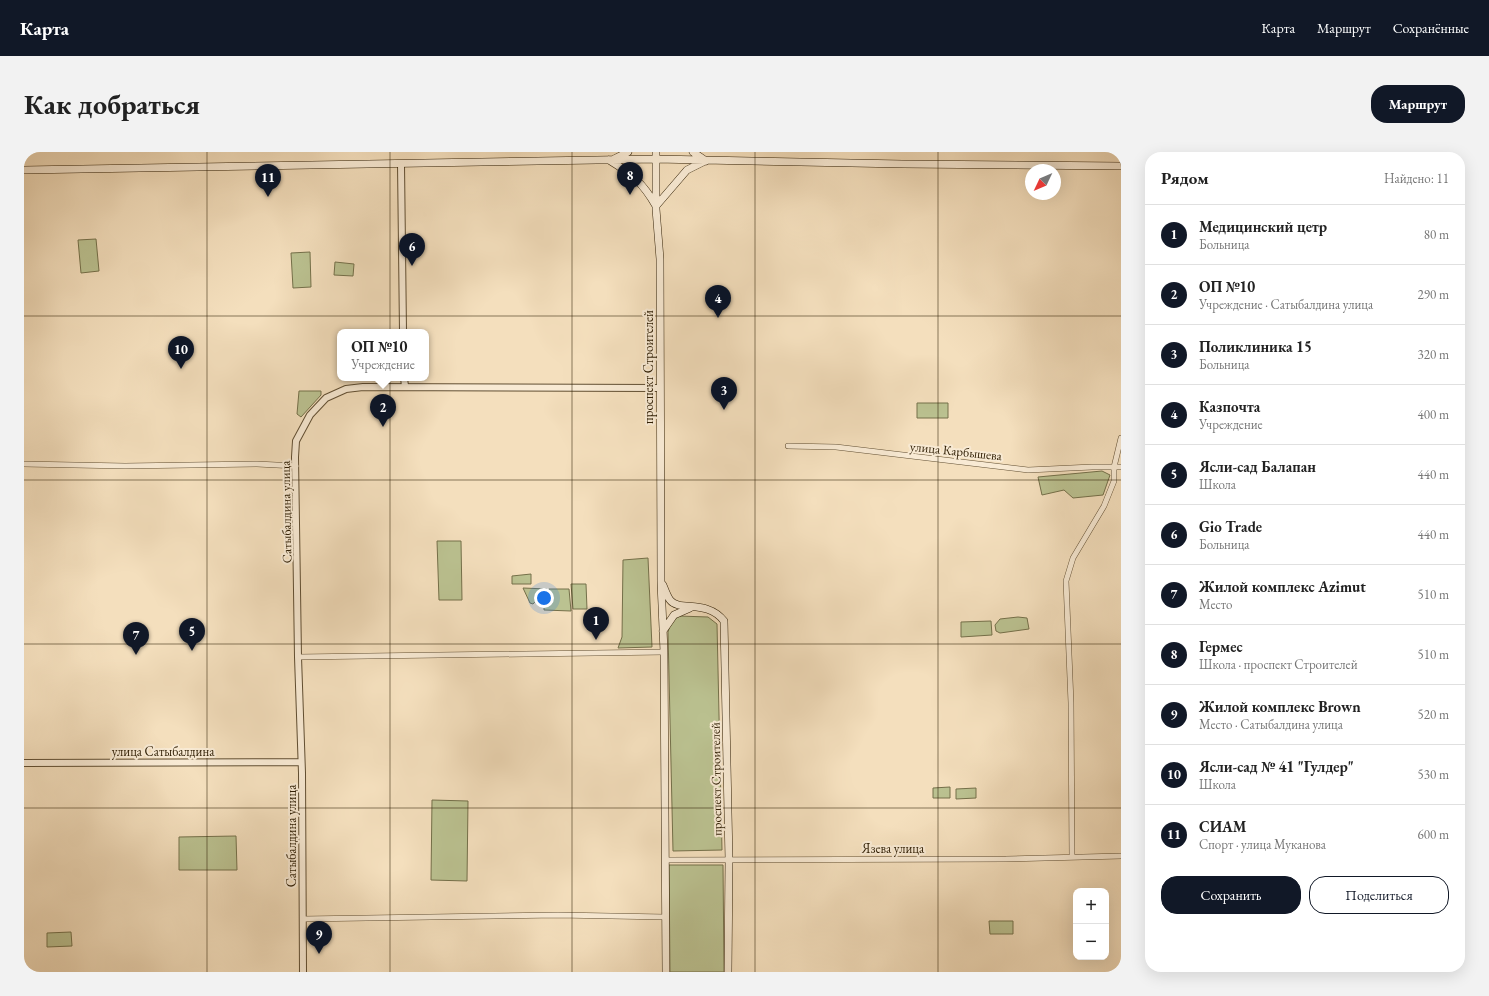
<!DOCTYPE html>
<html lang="ru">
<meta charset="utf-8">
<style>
body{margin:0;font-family:"EB Garamond",serif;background:#f2f2f2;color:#222}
.controls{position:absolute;right:12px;bottom:12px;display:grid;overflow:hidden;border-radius:8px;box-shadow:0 4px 16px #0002}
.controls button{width:36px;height:36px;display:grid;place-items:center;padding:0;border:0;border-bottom:1px solid #e0e0e0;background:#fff;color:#222;font:20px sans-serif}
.compass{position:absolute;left:1001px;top:12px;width:36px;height:36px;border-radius:50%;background:#fff;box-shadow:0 4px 16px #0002;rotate:226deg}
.you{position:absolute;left:520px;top:446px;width:14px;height:14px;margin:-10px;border:3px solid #fff;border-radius:50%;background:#1a73e8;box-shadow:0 0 0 6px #1a73e833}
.badge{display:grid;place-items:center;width:26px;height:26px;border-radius:50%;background:#111827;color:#fff;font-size:13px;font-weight:700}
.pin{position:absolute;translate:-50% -33px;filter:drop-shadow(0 1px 2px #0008)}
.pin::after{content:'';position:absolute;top:21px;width:14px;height:12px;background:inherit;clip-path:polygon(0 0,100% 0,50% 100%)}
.popup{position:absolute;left:313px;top:177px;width:92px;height:52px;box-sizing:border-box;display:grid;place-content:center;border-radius:8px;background:#fff;filter:drop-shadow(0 1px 3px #0005);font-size:13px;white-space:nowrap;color:#767676}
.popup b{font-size:15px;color:#222}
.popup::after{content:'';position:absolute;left:50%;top:100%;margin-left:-8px;border:8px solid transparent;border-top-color:#fff}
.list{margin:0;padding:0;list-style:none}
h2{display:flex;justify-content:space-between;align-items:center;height:52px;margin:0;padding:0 16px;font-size:17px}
h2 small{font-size:13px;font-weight:400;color:#767676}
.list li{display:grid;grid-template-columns:26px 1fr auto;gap:12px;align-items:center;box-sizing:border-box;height:60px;padding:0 16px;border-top:1px solid #e0e0e0}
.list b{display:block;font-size:15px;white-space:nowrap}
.list p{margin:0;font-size:13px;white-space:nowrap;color:#767676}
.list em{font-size:13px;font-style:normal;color:#767676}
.actions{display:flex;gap:8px;padding:12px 16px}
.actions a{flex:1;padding:9px 0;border:1px solid #111827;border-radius:16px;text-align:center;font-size:14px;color:#111827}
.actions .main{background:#111827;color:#fff}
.map{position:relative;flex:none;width:1097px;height:820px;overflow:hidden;border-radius:16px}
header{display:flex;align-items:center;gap:24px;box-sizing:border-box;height:56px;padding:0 20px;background:#111827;color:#fff}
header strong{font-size:19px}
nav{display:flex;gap:22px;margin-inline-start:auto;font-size:14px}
.intro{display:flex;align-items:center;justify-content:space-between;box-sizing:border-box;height:96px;padding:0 24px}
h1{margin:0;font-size:28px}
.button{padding:10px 18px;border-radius:16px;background:#111827;color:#fff;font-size:14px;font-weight:700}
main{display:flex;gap:24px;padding:0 24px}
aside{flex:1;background:#fff;border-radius:16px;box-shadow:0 4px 16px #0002}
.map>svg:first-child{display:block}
</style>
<header>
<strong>Карта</strong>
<nav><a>Карта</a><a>Маршрут</a><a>Сохранённые</a></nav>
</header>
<div class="intro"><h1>Как добраться</h1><a class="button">Маршрут</a></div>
<main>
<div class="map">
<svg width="1097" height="820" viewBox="0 0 1097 820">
<rect width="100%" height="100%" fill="#f4dfbd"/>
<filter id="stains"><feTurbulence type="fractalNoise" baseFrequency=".005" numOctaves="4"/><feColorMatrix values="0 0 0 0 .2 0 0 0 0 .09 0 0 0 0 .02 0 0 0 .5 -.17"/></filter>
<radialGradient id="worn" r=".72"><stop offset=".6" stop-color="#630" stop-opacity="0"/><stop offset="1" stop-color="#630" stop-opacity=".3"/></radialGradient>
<path fill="#bbc291" stroke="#74704a" d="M72 87 75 119 57 121 54 88Z
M286 100 287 135 269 136 267 101Z
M311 110 330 112 329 124 310 123Z
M275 239H297V243L277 265 273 262Z
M893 251H924V266H893Z
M1078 319 1086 323 1079 343 1049 346 1040 338 1018 343 1014 325Z
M413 389H437L438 448H415Z
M624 406 628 495 594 496 598 485 599 408Z
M507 422V432H488V424Z
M547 432H562L563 457H549Z
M499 436 523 437 509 452 506 451Z
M525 437H545L547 459 520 458V448L525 446Z
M655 464 684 465 693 472 698 698 649 699 644 480 647 470Z
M994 465 1003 466 1005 477 976 481 972 479 971 473 976 467Z
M967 469 968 483 937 485V470Z
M926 635V646H909V636Z
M952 636V646L932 647V637Z
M408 648 444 649 443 729 407 728Z
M212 684 213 718H155V685Z
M645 713H699L700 820H646Z
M965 769H989V782H966Z
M47 780 48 794 23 795V781Z"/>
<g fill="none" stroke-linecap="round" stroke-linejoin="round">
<defs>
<path id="minor" d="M764 294 812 295 1004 318 1068 315H1097
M0 312 101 314 233 312 272 314
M274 505 640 500
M1048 705 1047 551 1042 429 1049 406 1080 354 1090 329V315L1097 286
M641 708 982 707 1097 704
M279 767 534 763 641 765"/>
<path id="tertiary" d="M377 12 379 180
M380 226 381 234
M0 611 277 610
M279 820 278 621 274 505 271 305 272 289 286 263 302 246 322 237 339 235 636 236"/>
<path id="secondary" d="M632 0V57L636 107 637 430 640 500 642 820
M669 0 682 9
M590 7 604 0
M585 8C608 22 619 31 632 54
M0 18 632 7 879 12 1097 14
M632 54 663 18 681 9
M639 433C641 438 643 444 646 448 655 460 683 447 700 469L705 708 704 820
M639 479 650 463 666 456"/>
</defs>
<use href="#minor" stroke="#604e32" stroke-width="6"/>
<use href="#tertiary" stroke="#604e32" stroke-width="8"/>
<use href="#secondary" stroke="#2e1d03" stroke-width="8"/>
<use href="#minor" stroke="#f8ead4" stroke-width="5"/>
<use href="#tertiary" stroke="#f8ead4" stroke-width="6"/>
<use href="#secondary" stroke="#f8ead4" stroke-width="7"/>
</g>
<path fill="none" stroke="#2e1d03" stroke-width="1" stroke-opacity="0.55" d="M183 0V820M366 0V820M548 0V820M731 0V820M914 0V820M0 164H1097M0 328H1097M0 492H1097M0 656H1097"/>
<g text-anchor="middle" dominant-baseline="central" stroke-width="4" stroke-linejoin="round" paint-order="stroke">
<g font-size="13" fill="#2e1d03" stroke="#f8ead4">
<text transform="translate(624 215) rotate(-90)">проспект Строителей</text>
<text transform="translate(932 299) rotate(6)">улица Карбышева</text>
<text transform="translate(262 360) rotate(-91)">Сатыбалдина улица</text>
<text x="139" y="599">улица Сатыбалдина</text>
<text transform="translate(692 627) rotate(-91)">проспект Строителей</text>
<text transform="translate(267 684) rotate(-90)">Сатыбалдина улица</text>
<text x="869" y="696">Язева улица</text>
</g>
</g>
<rect width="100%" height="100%" filter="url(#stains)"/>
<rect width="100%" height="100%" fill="url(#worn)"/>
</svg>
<div class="controls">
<button>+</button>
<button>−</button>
</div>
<svg class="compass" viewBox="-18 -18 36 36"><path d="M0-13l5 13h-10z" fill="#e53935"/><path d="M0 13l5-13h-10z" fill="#767676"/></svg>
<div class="you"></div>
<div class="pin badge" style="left:572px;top:488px">1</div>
<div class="pin badge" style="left:359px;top:275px">2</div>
<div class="popup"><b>ОП №10</b>Учреждение</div>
<div class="pin badge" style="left:700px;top:258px">3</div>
<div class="pin badge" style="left:694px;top:166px">4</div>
<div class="pin badge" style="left:168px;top:499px">5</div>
<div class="pin badge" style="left:388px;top:114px">6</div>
<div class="pin badge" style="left:112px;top:503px">7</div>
<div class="pin badge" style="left:606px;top:43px">8</div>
<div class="pin badge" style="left:295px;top:802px">9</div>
<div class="pin badge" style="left:157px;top:217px">10</div>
<div class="pin badge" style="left:244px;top:45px">11</div>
</div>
<aside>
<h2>Рядом<small>Найдено: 11</small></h2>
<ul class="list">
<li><span class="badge">1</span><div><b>Медицинский цетр</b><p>Больница</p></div><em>80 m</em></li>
<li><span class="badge">2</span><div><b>ОП №10</b><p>Учреждение · Сатыбалдина улица</p></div><em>290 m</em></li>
<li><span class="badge">3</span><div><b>Поликлиника 15</b><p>Больница</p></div><em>320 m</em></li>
<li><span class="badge">4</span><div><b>Казпочта</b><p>Учреждение</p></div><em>400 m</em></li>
<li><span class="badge">5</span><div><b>Ясли-сад Балапан</b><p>Школа</p></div><em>440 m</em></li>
<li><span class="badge">6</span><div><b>Gio Trade</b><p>Больница</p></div><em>440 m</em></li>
<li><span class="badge">7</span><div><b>Жилой комплекс Azimut</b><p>Место</p></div><em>510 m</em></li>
<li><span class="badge">8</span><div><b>Гермес</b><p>Школа · проспект Строителей</p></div><em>510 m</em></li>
<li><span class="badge">9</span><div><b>Жилой комплекс Brown</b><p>Место · Сатыбалдина улица</p></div><em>520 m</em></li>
<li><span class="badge">10</span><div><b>Ясли-сад № 41 &quot;Гулдер&quot;</b><p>Школа</p></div><em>530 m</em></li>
<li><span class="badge">11</span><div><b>СИАМ</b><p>Спорт · улица Муканова</p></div><em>600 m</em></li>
</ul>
<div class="actions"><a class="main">Сохранить</a><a>Поделиться</a></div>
</aside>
</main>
